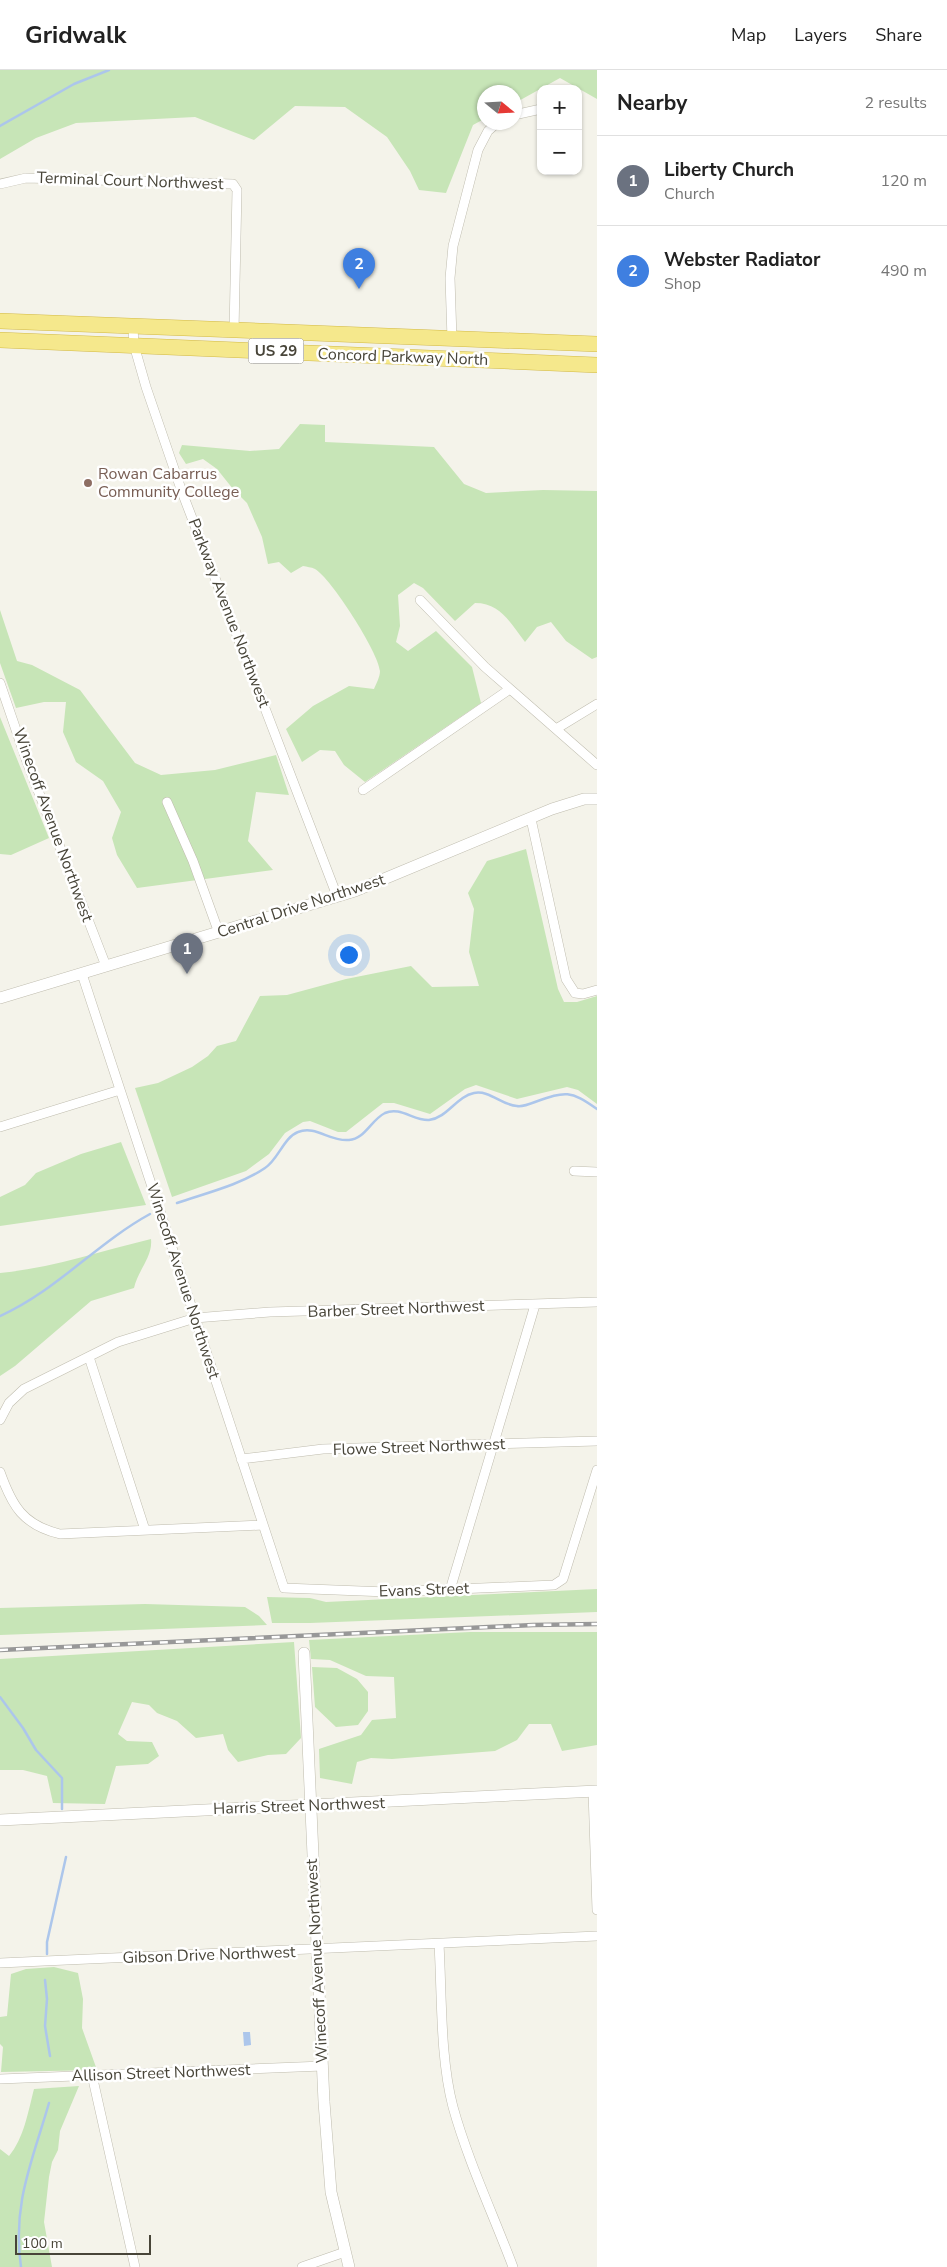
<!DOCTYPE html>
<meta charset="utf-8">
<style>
body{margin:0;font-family:"Nunito Sans",sans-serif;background:#f2f2f2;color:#222}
.controls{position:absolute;right:15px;top:15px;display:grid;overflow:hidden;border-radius:10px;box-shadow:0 1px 4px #0004}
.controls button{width:45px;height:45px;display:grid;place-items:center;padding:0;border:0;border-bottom:1px solid #e0e0e0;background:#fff;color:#222;font:25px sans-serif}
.compass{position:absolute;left:477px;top:15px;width:45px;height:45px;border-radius:50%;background:#fff;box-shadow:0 1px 4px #0004;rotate:108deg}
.scale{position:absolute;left:15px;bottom:12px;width:136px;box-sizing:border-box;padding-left:5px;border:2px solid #484539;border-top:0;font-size:14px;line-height:18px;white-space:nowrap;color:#484539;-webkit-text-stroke:4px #fff;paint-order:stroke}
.you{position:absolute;left:348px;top:884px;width:18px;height:18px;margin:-12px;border:4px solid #fff;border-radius:50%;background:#1a73e8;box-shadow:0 0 0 8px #1a73e833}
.badge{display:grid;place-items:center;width:32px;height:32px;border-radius:50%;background:#2563eb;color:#fff;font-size:16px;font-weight:700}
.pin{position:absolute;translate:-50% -41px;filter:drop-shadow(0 1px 2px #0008)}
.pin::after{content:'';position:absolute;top:26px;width:18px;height:15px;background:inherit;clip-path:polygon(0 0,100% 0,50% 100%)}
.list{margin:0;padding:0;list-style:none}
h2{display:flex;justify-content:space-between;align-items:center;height:65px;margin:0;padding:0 20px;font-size:21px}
h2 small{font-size:16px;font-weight:400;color:#767676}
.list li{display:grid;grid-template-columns:32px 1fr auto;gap:15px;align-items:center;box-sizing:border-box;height:90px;padding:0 20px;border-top:1px solid #e0e0e0}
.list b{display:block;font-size:19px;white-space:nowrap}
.list p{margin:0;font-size:16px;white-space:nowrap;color:#767676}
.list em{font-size:16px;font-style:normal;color:#767676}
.map{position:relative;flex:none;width:597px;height:2197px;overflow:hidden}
header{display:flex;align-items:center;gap:30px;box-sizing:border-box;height:70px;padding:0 25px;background:#fff;border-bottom:1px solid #e0e0e0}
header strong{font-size:24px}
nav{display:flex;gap:28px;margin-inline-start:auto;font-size:18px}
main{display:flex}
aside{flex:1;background:#fff}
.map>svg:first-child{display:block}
</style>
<header>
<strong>Gridwalk</strong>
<nav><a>Map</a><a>Layers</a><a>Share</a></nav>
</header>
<main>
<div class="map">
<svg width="597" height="2197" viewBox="0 0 597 2197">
<rect width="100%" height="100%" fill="#f4f3ea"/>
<path fill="#c7e5b7" d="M0 0H597V29L560 8 515 33 514 22H484V49L473 55 446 123 419 120 410 101 387 67 345 37 295 36 254 70 195 47 76 53 36 68 0 89Z
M300 354 325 355V372L434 377 464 414 486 423 543 420 597 421V587L592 589 566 571 551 552 537 557 525 572C510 553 501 533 475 533L455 551 423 518 414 513 398 525 400 556 396 572 408 581 436 561 472 597 481 633 365 712 344 695 335 681 320 680 302 692 286 659 313 636 349 616 374 619C376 614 380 607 380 601 379 583 331 508 315 499 311 497 307 497 303 496L291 503 279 492 268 494 262 467 247 433 233 419 217 399 203 389 186 394 179 383 182 375 250 381 279 379Z
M0 540 17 591 32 595 80 620 135 693 161 705 215 700 276 685 289 725 256 722 248 771 273 800 137 818 117 785 112 768 121 742 103 711 76 692 63 662 66 632H44L16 638 0 593Z
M0 647 49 768 11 785 0 784Z
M526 779 558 919 564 932H577L597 926V1034L578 1020 567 1017 517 1029 476 1015 465 1019 430 1044 394 1033H383L346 1062H338L310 1051 303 1052 285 1063 269 1084 246 1101 172 1127 135 1018 158 1013 192 997 208 986 217 976 236 971 260 926 287 925 346 909 411 896 432 917 479 916 469 882 474 839 468 823 487 791Z
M121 1072 146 1135 0 1156V1127L25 1115 36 1103 81 1084Z
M151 1169C153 1187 138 1200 134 1218L91 1231 15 1296 0 1306V1203C52 1198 101 1181 151 1169Z
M597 1519V1542L310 1553H272L267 1527 310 1528 326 1532Z
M145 1534 245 1537 259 1546 267 1555 0 1565V1538Z
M470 1562H597V1675L562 1681 551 1654H529L517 1670 495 1681 392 1689 371 1688 357 1692 352 1714 320 1708 319 1679 361 1665 372 1650 396 1648 394 1607 366 1606 330 1590 311 1589 309 1570Z
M294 1572 301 1668 286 1684 268 1685 238 1692 228 1680 223 1664 196 1668 177 1651 157 1643 149 1635 132 1632 118 1664 127 1671 152 1672 159 1686 148 1694 116 1696 105 1734 53 1733 47 1706 23 1700H0V1589Z
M312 1597 337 1598 357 1609 368 1622V1641L358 1655 336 1657 315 1637Z
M54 1897 78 1903 83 1929 82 1958 97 2000 1 2002 3 1977 0 1974V1947L7 1946 11 1904 26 1899Z
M79 2016 60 2061 58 2080 52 2092 49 2107 44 2152 52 2197H0V2079L9 2086C24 2068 28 2042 34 2019Z"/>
<path fill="#acc6eb" d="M243 1962H250L251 1975 244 1976Z"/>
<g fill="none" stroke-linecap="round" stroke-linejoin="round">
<path stroke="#acc6eb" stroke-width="2.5" d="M0 56 74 14 109 0
M177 1133C206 1123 240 1115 265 1098 278 1090 284 1067 298 1062 316 1055 330 1072 349 1070 365 1069 371 1050 385 1043 400 1036 414 1051 429 1050 447 1048 457 1026 474 1023 490 1020 501 1035 517 1036 522 1037 530 1034 535 1032 566 1021 570 1020 597 1039
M0 1246C56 1221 97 1173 150 1144
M0 1627 23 1658 36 1680 62 1708V1739
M47 1884V1872L66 1787
M45 1910 47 1929 45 1956 50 1986
M21 2197C12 2134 32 2092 49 2033"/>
<defs>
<path id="minor" d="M514 45 541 39
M0 114 26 108 233 114 237 120 234 261
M133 257 134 275 146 317 182 422 337 826
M452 269 450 208 453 176 478 80 488 61 498 52
M420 530 485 597 597 695
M0 613 27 692 106 896
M556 659 597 634
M363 720 510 619
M167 732 193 791 219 863
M531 749 566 909 575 923 583 924 597 920
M82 904 284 1518 387 1522 554 1515 563 1509 597 1400
M0 1057 120 1020
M574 1101 597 1102
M89 1287 145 1460
M0 1350 9 1333 24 1319 118 1272 195 1248 270 1242 597 1232
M241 1389 323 1379 597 1371
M0 1402C12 1436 23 1455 60 1464L263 1455
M450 1520 535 1235
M593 1721 597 1840
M439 1874C442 1925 440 1988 453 2037 468 2091 493 2144 513 2197
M0 1893 597 1866
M92 2005 135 2197
M0 2009 323 1996
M302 2197 345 2182"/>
<path id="tertiary" d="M0 928 355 821 552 739 584 729H597
M304 1583 324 2032 331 2122 349 2197
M0 1750 597 1721"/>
<path id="trunk" d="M0 251 597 274
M0 270 597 295"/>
</defs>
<use href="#minor" stroke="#bfbcae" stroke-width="10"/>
<use href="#tertiary" stroke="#bfbcae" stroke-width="12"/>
<use href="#trunk" stroke="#d2b946" stroke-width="16"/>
<use href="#minor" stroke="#fff" stroke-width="9"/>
<use href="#tertiary" stroke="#fff" stroke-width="11"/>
<use href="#trunk" stroke="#f5e88c" stroke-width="15"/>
<defs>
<path id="rail" d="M0 1580 533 1555 597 1554"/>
</defs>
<use href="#rail" stroke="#989898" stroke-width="4.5"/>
<use href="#rail" stroke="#fff" stroke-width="2.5" stroke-dasharray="8" stroke-linecap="butt"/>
</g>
<circle fill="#8d6e63" stroke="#fff" stroke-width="2" cx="88" cy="413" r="5"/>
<g text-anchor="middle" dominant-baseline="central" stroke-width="5" stroke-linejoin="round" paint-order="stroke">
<rect fill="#fff" stroke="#7f7d74" stroke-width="1" x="248.5" y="268.5" width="55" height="25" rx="4"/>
<g font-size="15" font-weight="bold" fill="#484539">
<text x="276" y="281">US 29</text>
</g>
<g font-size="16" fill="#484539" stroke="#fff">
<text transform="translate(130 111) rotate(2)">Terminal Court Northwest</text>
<text transform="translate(403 287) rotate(2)">Concord Parkway North</text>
<text transform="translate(229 543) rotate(69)">Parkway Avenue Northwest</text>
<text transform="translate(53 755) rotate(70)">Winecoff Avenue Northwest</text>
<text transform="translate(301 836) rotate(-18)">Central Drive Northwest</text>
<text transform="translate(183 1211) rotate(72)">Winecoff Avenue Northwest</text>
<text transform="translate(396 1239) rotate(-2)">Barber Street Northwest</text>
<text transform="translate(419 1377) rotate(-2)">Flowe Street Northwest</text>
<text transform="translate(424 1520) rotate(-2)">Evans Street</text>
<text transform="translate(299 1736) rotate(-2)">Harris Street Northwest</text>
<text transform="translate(209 1885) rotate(-2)">Gibson Drive Northwest</text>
<text transform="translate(317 1891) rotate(-93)">Winecoff Avenue Northwest</text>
<text transform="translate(161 2003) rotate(-2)">Allison Street Northwest</text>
</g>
<g font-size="16" fill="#785e54" stroke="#fff" text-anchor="start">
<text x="98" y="404">Rowan Cabarrus<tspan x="98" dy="18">Community College</tspan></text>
</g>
</g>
</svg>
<div class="controls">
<button>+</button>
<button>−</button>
</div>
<svg class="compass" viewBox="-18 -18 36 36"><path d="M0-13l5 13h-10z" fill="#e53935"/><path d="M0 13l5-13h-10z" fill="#767676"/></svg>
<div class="scale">100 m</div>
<div class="you"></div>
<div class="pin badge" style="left:187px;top:904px;background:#6b7280">1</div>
<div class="pin badge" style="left:359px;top:219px;background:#3f7fe0">2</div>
</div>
<aside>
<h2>Nearby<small>2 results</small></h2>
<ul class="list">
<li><span class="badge" style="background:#6b7280">1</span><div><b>Liberty Church</b><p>Church</p></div><em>120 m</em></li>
<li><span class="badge" style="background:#3f7fe0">2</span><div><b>Webster Radiator</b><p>Shop</p></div><em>490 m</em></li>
</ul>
</aside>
</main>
